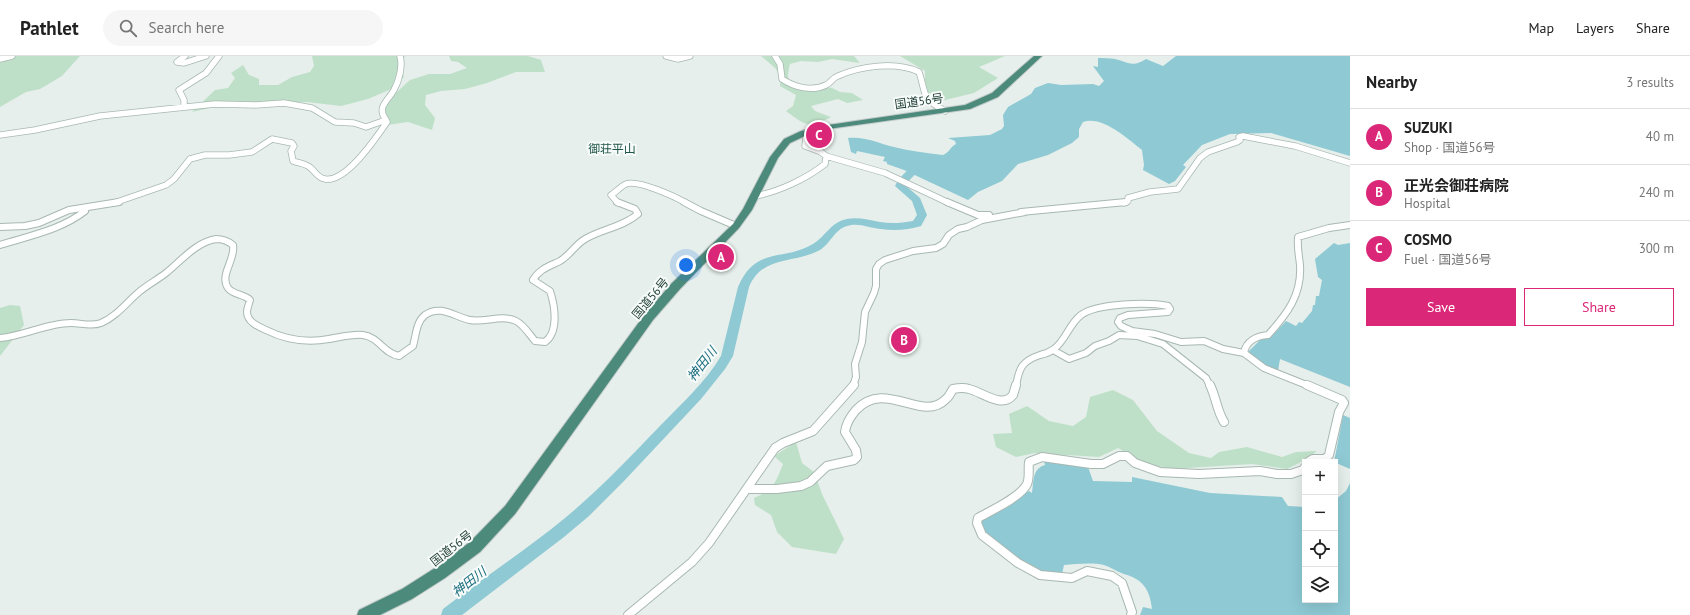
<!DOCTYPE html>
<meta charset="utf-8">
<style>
body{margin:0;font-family:"PT Sans","Noto Sans JP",sans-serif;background:#f6f6f6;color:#222}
.controls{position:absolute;right:12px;bottom:12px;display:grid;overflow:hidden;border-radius:0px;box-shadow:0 4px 16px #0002}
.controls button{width:36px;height:36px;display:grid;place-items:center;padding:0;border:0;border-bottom:1px solid #e0e0e0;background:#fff;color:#222;font:20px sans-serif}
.you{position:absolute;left:686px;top:209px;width:14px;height:14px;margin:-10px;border:3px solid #fff;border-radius:50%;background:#1a73e8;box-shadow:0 0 0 6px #1a73e833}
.badge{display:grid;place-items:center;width:26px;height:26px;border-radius:50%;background:#db2777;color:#fff;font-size:13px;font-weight:700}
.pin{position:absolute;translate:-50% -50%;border:2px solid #fff;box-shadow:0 1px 4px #0006}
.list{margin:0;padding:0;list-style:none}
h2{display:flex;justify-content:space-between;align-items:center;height:52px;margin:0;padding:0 16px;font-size:17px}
h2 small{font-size:13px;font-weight:400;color:#767676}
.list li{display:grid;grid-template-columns:26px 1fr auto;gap:12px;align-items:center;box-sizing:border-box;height:56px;padding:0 16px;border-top:1px solid #e0e0e0}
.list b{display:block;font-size:15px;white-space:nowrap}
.list p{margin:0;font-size:13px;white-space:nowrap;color:#767676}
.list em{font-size:13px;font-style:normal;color:#767676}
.actions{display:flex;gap:8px;padding:12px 16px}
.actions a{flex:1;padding:9px 0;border:1px solid #db2777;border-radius:0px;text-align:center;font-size:14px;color:#db2777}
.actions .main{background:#db2777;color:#fff}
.icon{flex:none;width:22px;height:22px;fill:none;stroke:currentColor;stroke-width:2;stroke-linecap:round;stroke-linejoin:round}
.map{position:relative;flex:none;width:1350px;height:559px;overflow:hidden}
header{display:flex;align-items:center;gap:24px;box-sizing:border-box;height:56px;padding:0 20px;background:#fff;border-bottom:1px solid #e0e0e0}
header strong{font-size:19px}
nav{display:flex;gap:22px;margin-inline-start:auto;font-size:14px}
.search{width:280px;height:36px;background:#f6f6f6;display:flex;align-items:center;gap:10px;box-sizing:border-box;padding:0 14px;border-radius:22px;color:#767676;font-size:15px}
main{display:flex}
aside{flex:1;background:#fff}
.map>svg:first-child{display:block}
</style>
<header>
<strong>Pathlet</strong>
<div class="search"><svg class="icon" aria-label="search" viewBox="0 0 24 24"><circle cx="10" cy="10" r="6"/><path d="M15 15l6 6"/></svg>Search here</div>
<nav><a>Map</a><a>Layers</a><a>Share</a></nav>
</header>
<main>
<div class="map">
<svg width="1350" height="559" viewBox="0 0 1350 559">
<rect width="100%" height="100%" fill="#e6efeb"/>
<path fill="#bfe0c8" d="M0 0H80L62 20 40 33 26 36 0 51Z
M312 0H406L399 3 404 21 389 34 368 43 341 50 307 46H273L223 49 192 56 215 34 228 32 235 22 231 17 243 9 249 19 259 23V29H278L292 21 310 16 314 10Z
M449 0H528L541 4 545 16H516L487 27 465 33 441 35 426 39 425 49 435 62 432 74 408 66 387 69 383 61 385 47 410 24 429 18H450L467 12 458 6 451 5Z
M761 0H854L860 7 832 3 818 6 801 5 790 8C787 22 786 24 798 33L823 30 832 32 840 36 852 37 863 44 847 47 838 43 811 50 815 55 831 61C808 73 805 69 786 55L793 50 796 39 780 30 781 19 774 11Z
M900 0H1005L979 11 998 22 974 37 941 45 925 34V15Z
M10 249 20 250 24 269 0 300V252Z
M1113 334 1133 344 1157 375 1189 397 1211 402 1219 396 1247 391 1282 401 1296 396 1317 395 1303 405 1287 413 1252 408 1171 413 1142 406 1118 392 1099 401 1035 397 1016 401 996 391 993 378 1012 377 1009 358 1027 350 1049 365 1073 370 1086 361 1090 341Z
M796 386 802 407 814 416 822 438 844 483 836 498 792 491 777 476 771 459 755 449 754 442C774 433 775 428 783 408L774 400Z"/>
<path fill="#8ec9d4" d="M1176 0H1350V100L1271 77 1230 78 1202 89 1183 109 1186 111 1175 125 1169 128 1143 114 1144 109 1142 94C1128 83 1102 59 1083 66L1079 73V81L1072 87 1048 99 1018 108 1002 125 978 136 968 144 904 114 887 108V106L883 105 885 101 857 95 856 98 851 96 848 82C864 80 878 87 894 91 910 95 926 97 943 99 949 97 950 91 956 88L955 85 948 82 990 79 1002 73 1004 70 1003 59 1008 51 1031 38 1035 32 1048 27 1061 29 1093 28 1099 30 1104 25 1093 10 1098 11V2C1104 2 1109 2 1115 3 1128 6 1132 12 1146 3L1163 10Z
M1334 187 1338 189 1350 187V331L1280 303 1278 315 1269 312 1248 296 1261 283 1271 281 1286 265 1296 270 1299 266 1302 267 1312 255 1313 249H1315L1316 240H1319L1322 224 1318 221 1315 203Z
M1343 359 1350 362V413L1334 406Z
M1044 405 1088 411 1093 425 1132 426V421L1210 437 1282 441 1288 450 1305 451V544H1335V444L1346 435 1350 427V559H1140L1143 551 1152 553C1150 534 1143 523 1124 518 1117 516 1111 511 1104 509 1092 506 1076 508 1064 509L1062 518 1043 517 1016 503 986 478 982 470V464L1004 452 1029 435 1032 437C1034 425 1032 413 1045 409Z"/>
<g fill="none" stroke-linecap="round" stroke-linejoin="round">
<path fill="#8ec9d4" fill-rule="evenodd" d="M914 111 919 114 905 129 920 142 927 159 921 170C908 174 894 175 881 173 870 172 858 166 847 170 835 173 830 188 820 194 794 208 762 199 749 231L733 300 725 313 701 343 624 425 589 460 564 481 462 559H441L443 553C483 522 526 494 565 462 599 434 629 402 659 371 680 349 706 326 721 300L738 231C756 189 783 206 813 188 826 180 831 166 847 163 858 161 869 164 880 166 891 168 902 167 913 165L917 159 912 145 895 130C898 123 907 113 914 111Z"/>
<defs>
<path id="minor-far2" d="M185 0 177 6 184 7 206 0
M666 0 678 3 690 0
M775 0 780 8 782 23C794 31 812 36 826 29 831 27 832 22 838 20 861 10 896 5 919 16 927 40 920 41 945 55
M0 3 12 0
M184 51V44L179 34 206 17 219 0
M386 64C376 51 388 45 394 34 399 25 403 10 400 0
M804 77 806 81 805 90 821 96 826 100 885 117 949 147
M0 79 35 74 100 60 215 48 256 49 284 47 312 52 335 66 354 67 366 71 386 64
M755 140C778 136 806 123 825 108L826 100
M114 147 166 129 174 123 190 103 205 99H229L252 96 272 83 292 87 294 90 291 95 293 105C298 107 303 107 308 110 314 113 317 122 325 123 346 127 376 82 387 66L386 64
M618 147 611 139C616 136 621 130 626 128 637 123 676 141 686 147
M1124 147 1128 145V142L1150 136 1178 133 1200 102 1208 96 1237 86 1240 84 1239 81 1243 80 1295 90 1350 107"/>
<path id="minor-far1" d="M684 146 701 155 736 170
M947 146 978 159H989
M1021 156 1126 146
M0 171 25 170 39 167 69 154 119 146
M0 189C28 180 61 174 85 155L82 153
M0 282C24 280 47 267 71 267 81 267 91 271 101 267 117 260 126 247 139 236 147 229 157 224 166 217 181 205 196 186 216 183 223 183 228 185 233 189 236 203 219 219 228 232 233 239 244 238 250 244 249 248 247 252 247 256 247 266 259 271 266 274 286 284 307 287 329 283 341 281 352 278 363 279 379 281 384 298 399 300L413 290C416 280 416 266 425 259 440 248 455 261 470 264 485 267 501 258 516 265 524 269 529 278 535 285L545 286C559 276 555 250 550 235L533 224C539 213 550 210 560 205 570 199 575 189 585 183 602 173 623 171 638 158L635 153 617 146
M1053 294 1069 303 1086 297 1095 290 1109 285 1119 279 1137 280 1163 288 1206 322 1210 330
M1244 297C1246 285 1257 280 1268 279 1287 258 1302 239 1300 209 1299 199 1297 192 1298 181L1329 172 1350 169
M853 330 856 321 855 308 862 286 865 256 874 237 876 230V213L879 208 885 204 913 195 936 192 943 188 949 179 958 173 967 171 982 164 1025 156
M1016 330C1019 312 1022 305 1040 299 1045 298 1050 296 1054 293 1066 284 1069 268 1081 259 1097 247 1149 246 1168 250L1170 253 1168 256 1128 259 1120 262 1118 266 1121 270 1132 275 1155 278 1181 286 1204 285 1223 293 1244 297 1264 312 1309 330"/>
<path id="minor" d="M1210 329C1216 341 1217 355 1224 366
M1307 329 1342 344 1344 347 1339 356 1329 399 1325 403H1313L1308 406
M747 433H777L801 430 810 426 827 410 854 404 857 401 856 394 845 376C846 367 850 361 856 354 886 322 922 368 946 343 949 341 951 336 953 333 958 332 963 331 969 333 982 336 1002 353 1013 339L1016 329
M628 559 692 506 709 487 775 392 783 387 813 375 854 329
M1131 559 1132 556 1122 527 1112 520 1087 515 1072 522 1040 519 1018 507 982 479 977 467 978 462C990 455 1021 441 1027 428 1030 422 1028 413 1029 406L1042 401 1091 408H1103L1119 400H1127L1135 407 1160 416 1199 418 1260 415 1277 418H1291L1303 414 1305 411"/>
<path id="trunk" d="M1034 0H1042L998 41 970 53 828 73 807 79 790 87 778 102 752 154 739 172 680 233 653 264 515 458 480 496 445 522 412 543 380 559H357L359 554 402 533 435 512 470 486 505 450 645 258 672 227 733 168 743 153 770 101 784 83 801 75 828 69 965 49 992 37Z"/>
</defs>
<use href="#minor-far2" stroke="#a8b8b2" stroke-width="7"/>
<use href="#minor-far1" stroke="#a8b8b2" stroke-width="8"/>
<use href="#minor" stroke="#a8b8b2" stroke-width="10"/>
<use href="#trunk" stroke="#c2cac8" stroke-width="2"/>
<use href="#minor-far2" stroke="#fff" stroke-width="5.5"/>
<use href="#minor-far1" stroke="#fff" stroke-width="6"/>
<use href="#minor" stroke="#fff" stroke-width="8"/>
<use href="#trunk" fill="#4c8a7c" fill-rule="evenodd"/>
</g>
<g text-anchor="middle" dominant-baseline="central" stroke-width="4" stroke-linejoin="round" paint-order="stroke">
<g font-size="12" fill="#24423a" stroke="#f7fbf9">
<text transform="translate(919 45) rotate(-8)">国道56号</text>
<text transform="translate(650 242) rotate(-50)">国道56号</text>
<text transform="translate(451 492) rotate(-38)">国道56号</text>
</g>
<g font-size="12" fill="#1f5548" stroke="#f7fbf9">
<text x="612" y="92">御荘平山</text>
</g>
<g font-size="13" font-style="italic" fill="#1c6f80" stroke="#f7fbf9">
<text transform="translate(702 308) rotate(-52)">神田川</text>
<text transform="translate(469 526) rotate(-38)">神田川</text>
</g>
</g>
</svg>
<div class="controls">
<button>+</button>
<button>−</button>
<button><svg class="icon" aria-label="locate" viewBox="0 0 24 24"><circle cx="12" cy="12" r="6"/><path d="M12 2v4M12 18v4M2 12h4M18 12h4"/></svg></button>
<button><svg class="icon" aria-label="layers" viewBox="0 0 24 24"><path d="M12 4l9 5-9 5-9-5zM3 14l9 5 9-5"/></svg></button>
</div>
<div class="you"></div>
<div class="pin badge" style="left:721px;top:201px">A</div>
<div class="pin badge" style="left:904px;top:284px">B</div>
<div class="pin badge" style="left:819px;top:79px">C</div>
</div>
<aside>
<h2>Nearby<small>3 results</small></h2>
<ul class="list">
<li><span class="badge">A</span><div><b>SUZUKI</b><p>Shop · 国道56号</p></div><em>40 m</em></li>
<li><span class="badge">B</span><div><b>正光会御荘病院</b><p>Hospital</p></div><em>240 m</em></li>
<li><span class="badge">C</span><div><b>COSMO</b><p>Fuel · 国道56号</p></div><em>300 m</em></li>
</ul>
<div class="actions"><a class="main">Save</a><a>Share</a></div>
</aside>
</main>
